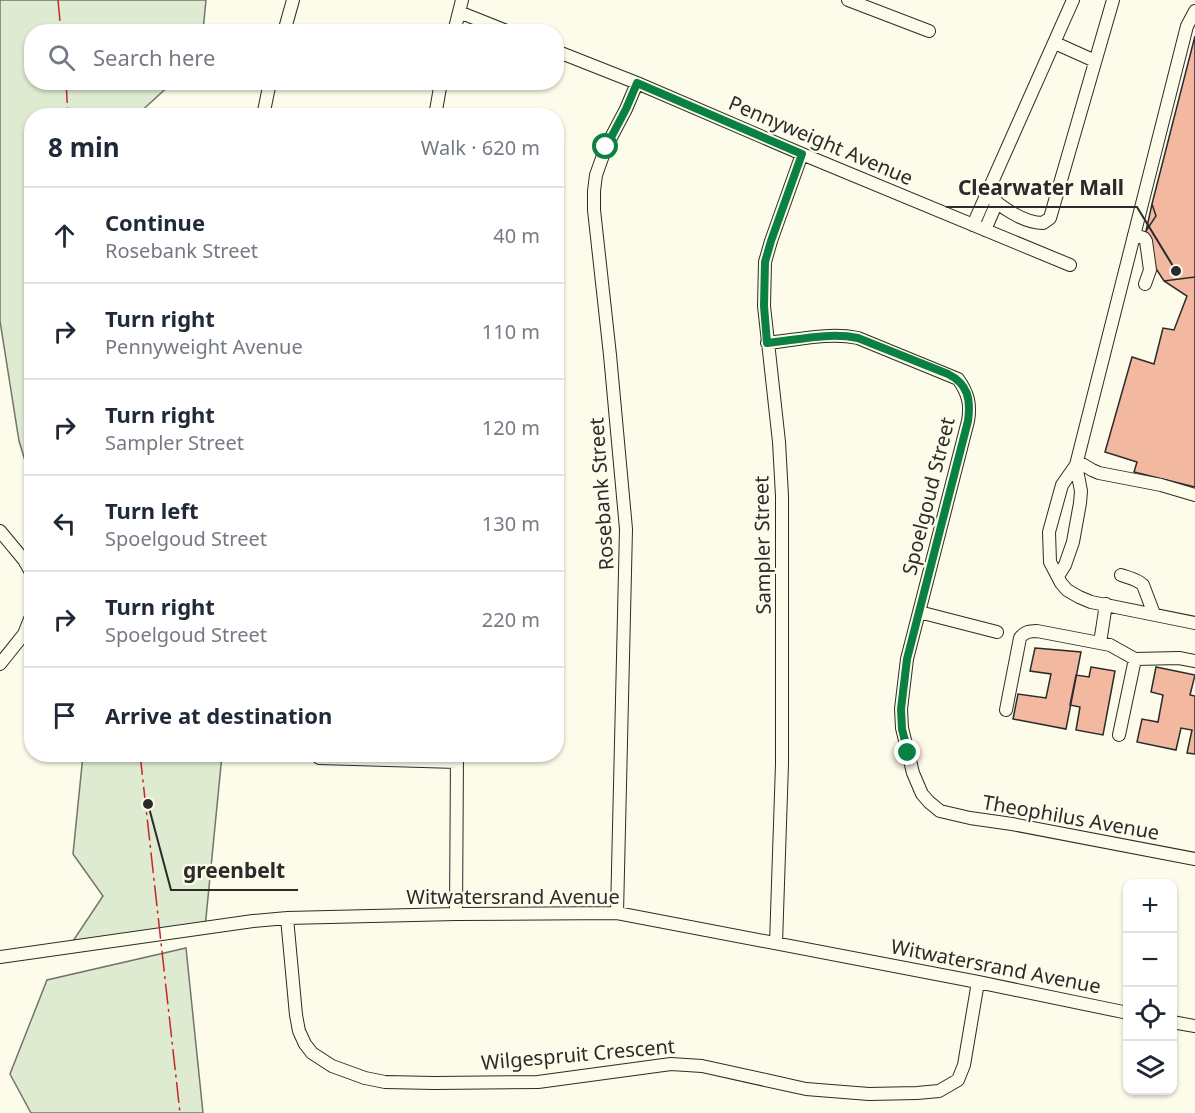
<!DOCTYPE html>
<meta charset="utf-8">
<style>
body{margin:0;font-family:"Noto Sans",sans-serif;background:#f6f6f7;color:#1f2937}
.controls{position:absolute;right:18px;bottom:18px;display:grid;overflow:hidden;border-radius:12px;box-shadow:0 2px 4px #0004}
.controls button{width:54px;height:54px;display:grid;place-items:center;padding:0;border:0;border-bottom:2px solid #e0e1e3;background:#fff;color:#1f2937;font:30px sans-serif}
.stop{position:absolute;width:18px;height:18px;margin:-14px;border:4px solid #0b8043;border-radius:50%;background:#fff}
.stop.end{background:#0b8043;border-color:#fff;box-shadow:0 2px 6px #0008}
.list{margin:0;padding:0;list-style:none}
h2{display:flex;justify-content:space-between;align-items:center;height:78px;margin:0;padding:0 24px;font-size:26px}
h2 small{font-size:20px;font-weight:400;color:#747a83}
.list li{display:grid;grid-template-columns:39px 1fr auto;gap:18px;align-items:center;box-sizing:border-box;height:96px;padding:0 24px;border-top:2px solid #e0e1e3}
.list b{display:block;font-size:22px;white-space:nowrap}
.list p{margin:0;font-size:20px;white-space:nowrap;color:#747a83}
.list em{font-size:20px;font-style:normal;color:#747a83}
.icon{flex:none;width:33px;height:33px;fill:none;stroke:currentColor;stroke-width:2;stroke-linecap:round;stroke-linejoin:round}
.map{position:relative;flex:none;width:1195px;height:1113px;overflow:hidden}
.search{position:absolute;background:#fff;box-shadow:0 2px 4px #0004;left:24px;top:24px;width:540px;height:66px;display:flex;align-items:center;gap:15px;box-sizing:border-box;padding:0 21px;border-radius:24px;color:#747a83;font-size:22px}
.panel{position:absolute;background:#fff;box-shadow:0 2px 4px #0004;left:24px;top:108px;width:540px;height:654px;border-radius:24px}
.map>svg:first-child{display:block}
</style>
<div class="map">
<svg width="1195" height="1113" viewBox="0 0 1195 1113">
<rect width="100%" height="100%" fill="#fdfbea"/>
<path fill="#deebd1" stroke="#74746e" stroke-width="1.5" d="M0 0H206L203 31 32 32V82L172 83 137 115 32 116 31 480 19 441 0 321Z
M83 755H222L205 928 69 947 103 896 73 854Z
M186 948 203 1113H31L10 1074 47 980Z"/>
<path fill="#f2b8a0" stroke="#2b2b2b" stroke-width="1.5" d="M1195 36V487L1134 472 1137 462 1105 452 1132 357 1154 364 1163 328 1174 330 1187 296 1164 281 1151 261 1146 231 1152 204Z
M1195 36V277L1164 281 1151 261 1146 231 1156 216 1152 204Z
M1035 648 1081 652 1066 729 1013 719 1018 694 1046 698 1051 674 1030 671Z
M1091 667 1115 671 1103 735 1076 730 1080 707 1070 705 1076 675 1089 677Z
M1156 667 1195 675 1190 695 1195 696V754L1187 753 1192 730 1181 728 1176 750 1137 742 1142 719 1158 722 1163 695 1151 692Z"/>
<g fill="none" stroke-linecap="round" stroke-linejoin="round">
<defs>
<path id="minor" d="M848 0 929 31
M1195 11 1187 26 1076 465 1062 485 1049 532 1050 562 1061 583 1067 590 1079 597 1091 602 1195 623
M459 12 509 32
M284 32 293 0
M454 32 462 0
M1055 43 1095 61
M556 51 637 83 802 154 1070 265
M263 116 270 82
M435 116 441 82
M987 195C1002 207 1023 223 1043 223L1050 218 1113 0
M973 225 1073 0
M985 230 997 202
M1134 235 1144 238 1146 241 1150 270 1145 284
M767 343C797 340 829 332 858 338L958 379C968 393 971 404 968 421L907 659 901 709 902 728 913 773 922 794 929 802 940 811 970 818 1012 824 1195 859
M1077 461 1092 470 1099 473 1161 485 1195 495
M0 531 24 560 32 574
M1121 575C1129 578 1137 579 1143 585L1154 614
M1058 576 1065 565 1073 542 1080 503 1081 491 1076 465
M919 612 997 632
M1100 643 1106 604
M0 664 24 634 32 614
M1006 710 1020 638C1024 632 1029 631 1037 631L1110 645 1135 659 1179 658 1195 661
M1119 735 1135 659
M319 758 457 762
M617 913 626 529 610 355 594 210V191L596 175 606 147 626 109 637 83
M456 914 457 754
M287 918 296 1015 299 1031 305 1044 312 1053 332 1066 365 1078 385 1082 434 1083 538 1082 671 1064 702 1066 806 1089 869 1094 917 1093 939 1091 958 1080 964 1065 978 982
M776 943 782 764V496L779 442 764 306 765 262 771 241 802 154
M0 957 253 921 287 918 456 914 617 913 978 982 1128 1013
M1172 1022 1195 1026"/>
</defs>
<use href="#minor" stroke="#2b2b2b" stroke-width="14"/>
<use href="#minor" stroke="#fdfbea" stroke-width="12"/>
<path stroke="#c62828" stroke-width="1.5" stroke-dasharray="21 4.5 3 4.5" stroke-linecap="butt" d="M58 0 61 32
M66 82 68 116
M140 754 180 1113"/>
</g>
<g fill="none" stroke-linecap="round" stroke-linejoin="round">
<path stroke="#0b8043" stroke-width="8" d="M606 147 626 109 637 83 802 154 771 241 765 262 764 306 767 343C797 340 829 332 858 338L948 374C968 384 971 399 968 421L907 659 901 709 902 729 908 753"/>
</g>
<g text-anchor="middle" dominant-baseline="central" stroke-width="4.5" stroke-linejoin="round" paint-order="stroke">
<g font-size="20" fill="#2b2b2b" stroke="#fdfbea">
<text transform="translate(821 140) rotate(23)">Pennyweight Avenue</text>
<text transform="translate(601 494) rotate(-94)">Rosebank Street</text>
<text transform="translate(928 496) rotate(-76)">Spoelgoud Street</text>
<text transform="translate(762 545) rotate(-91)">Sampler Street</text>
<text transform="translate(1071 817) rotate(10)">Theophilus Avenue</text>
<text x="513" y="896">Witwatersrand Avenue</text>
<text transform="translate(996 966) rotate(11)">Witwatersrand Avenue</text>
<text transform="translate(578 1054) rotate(-5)">Wilgespruit Crescent</text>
</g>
</g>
<path fill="none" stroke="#2b2b2b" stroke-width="2" d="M1176 271L1137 207H946M148 804L171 890H298"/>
<g fill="#2b2b2b" stroke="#fdfbea" stroke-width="2">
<circle cx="1176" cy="271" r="6"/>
<circle cx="148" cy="804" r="6"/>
</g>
<g font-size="21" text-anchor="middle" font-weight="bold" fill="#2b2b2b" stroke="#fdfbea" stroke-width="4.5" stroke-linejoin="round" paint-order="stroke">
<text x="1041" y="195">Clearwater Mall</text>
<text x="234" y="878">greenbelt</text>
</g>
</svg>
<div class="controls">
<button>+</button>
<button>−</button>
<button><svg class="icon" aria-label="locate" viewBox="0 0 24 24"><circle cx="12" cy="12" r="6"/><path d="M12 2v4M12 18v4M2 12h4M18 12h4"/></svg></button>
<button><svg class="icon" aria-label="layers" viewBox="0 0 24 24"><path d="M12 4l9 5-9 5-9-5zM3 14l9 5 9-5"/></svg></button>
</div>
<div class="stop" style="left:606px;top:147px"></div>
<div class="stop end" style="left:908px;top:753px"></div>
<div class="search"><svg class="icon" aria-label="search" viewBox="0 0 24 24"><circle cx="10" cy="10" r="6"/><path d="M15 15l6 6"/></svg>Search here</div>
<section class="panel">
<h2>8 min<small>Walk · 620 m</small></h2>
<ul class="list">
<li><svg class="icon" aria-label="ahead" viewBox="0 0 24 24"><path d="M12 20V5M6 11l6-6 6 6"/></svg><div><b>Continue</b><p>Rosebank Street</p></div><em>40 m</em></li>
<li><svg class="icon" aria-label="right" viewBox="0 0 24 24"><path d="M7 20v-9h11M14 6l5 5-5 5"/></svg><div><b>Turn right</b><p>Pennyweight Avenue</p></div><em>110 m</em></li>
<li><svg class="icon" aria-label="right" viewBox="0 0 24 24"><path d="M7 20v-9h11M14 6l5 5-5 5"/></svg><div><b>Turn right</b><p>Sampler Street</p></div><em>120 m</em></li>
<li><svg class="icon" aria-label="left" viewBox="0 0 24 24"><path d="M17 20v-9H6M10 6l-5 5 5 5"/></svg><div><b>Turn left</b><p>Spoelgoud Street</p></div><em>130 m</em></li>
<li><svg class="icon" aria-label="right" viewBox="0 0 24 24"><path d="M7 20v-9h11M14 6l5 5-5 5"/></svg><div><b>Turn right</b><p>Spoelgoud Street</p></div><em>220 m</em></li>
<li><svg class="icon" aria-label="arrive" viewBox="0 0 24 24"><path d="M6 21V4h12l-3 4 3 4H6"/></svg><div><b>Arrive at destination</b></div></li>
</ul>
</section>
</div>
